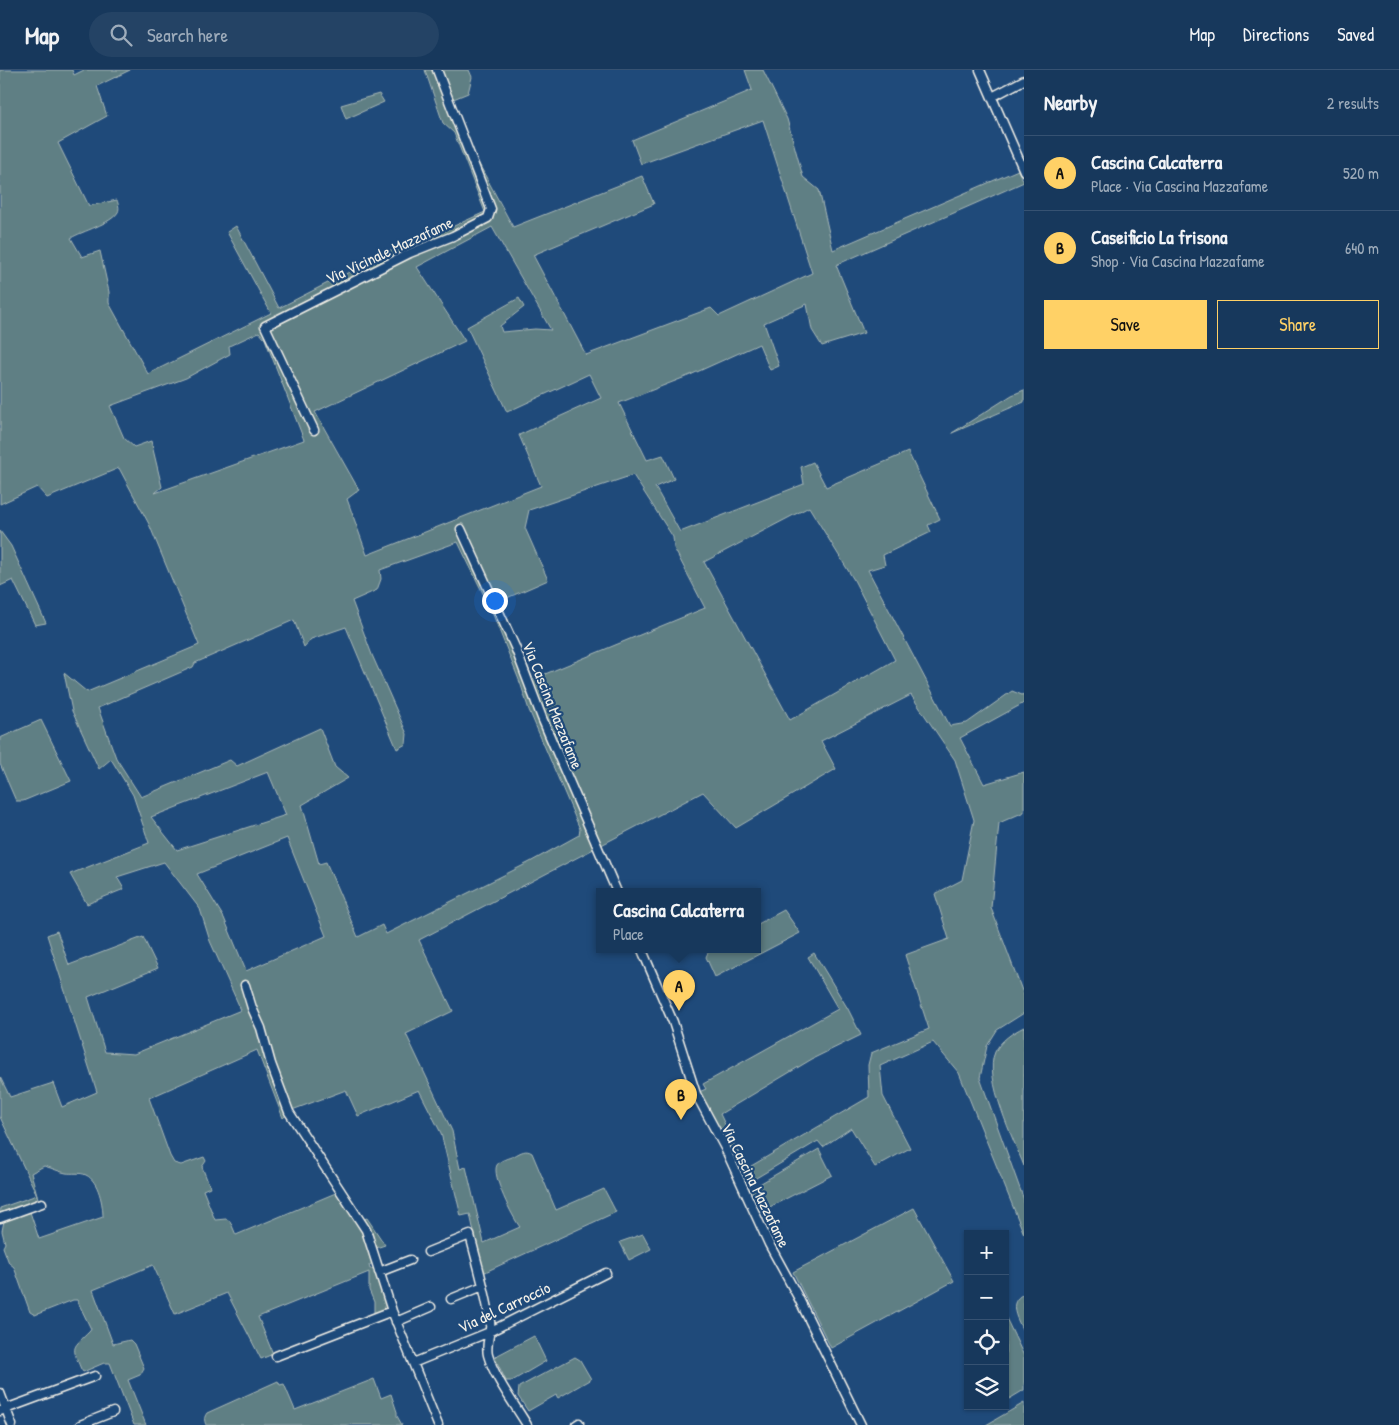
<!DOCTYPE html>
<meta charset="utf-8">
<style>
body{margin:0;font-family:"Patrick Hand",sans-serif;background:#244365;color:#f1f3f6}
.controls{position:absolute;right:15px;bottom:15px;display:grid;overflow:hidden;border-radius:0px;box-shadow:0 1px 4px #0004}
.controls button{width:45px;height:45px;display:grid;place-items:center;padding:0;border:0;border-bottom:1px solid #365272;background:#17385c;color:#f1f3f6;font:25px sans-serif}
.you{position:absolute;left:494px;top:530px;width:18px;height:18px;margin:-12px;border:4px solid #fff;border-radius:50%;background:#1a73e8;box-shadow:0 0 0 8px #1a73e833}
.badge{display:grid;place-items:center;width:32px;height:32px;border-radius:50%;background:#ffd166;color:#111;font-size:16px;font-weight:700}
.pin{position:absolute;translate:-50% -41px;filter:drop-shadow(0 1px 2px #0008)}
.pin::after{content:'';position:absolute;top:26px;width:18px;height:15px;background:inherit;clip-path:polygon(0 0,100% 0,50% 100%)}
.popup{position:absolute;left:596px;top:818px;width:165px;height:65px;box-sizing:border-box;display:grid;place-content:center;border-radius:0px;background:#17385c;filter:drop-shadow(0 1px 4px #0005);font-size:16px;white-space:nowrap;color:#9eacbb}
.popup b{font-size:19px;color:#f1f3f6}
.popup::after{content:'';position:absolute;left:50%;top:100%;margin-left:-10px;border:10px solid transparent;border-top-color:#17385c}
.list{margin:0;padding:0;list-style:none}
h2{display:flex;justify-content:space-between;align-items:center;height:65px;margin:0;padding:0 20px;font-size:21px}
h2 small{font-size:16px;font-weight:400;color:#9eacbb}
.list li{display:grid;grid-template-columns:32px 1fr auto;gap:15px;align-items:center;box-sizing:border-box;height:75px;padding:0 20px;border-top:1px solid #365272}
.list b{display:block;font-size:19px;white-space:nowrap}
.list p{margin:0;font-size:16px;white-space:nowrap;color:#9eacbb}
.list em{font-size:16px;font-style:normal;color:#9eacbb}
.actions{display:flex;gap:10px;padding:15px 20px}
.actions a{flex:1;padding:11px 0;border:1px solid #ffd166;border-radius:0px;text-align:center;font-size:18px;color:#ffd166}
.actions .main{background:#ffd166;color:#111}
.icon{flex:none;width:28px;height:28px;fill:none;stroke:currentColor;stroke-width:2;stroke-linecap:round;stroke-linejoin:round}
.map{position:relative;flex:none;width:1024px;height:1355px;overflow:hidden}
header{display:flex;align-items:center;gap:30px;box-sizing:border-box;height:70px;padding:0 25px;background:#17385c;border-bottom:1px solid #365272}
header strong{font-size:24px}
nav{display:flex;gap:28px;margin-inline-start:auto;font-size:18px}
.search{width:350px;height:45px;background:#244365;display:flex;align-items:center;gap:12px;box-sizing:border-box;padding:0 18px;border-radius:28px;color:#9eacbb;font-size:19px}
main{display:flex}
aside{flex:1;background:#17385c}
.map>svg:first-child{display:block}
</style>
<header>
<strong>Map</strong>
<div class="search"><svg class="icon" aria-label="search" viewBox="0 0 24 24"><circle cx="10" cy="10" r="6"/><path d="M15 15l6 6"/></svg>Search here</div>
<nav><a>Map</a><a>Directions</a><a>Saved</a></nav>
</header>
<main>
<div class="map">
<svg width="1024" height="1355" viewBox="0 0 1024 1355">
<rect width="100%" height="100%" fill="#1f4a7a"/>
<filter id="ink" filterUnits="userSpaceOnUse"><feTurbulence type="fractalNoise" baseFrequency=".02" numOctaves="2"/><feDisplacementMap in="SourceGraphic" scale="10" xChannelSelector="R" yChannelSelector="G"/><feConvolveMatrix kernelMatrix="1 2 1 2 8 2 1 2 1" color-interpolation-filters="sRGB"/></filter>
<g filter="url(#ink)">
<path fill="#5e7f84" stroke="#a9b8b6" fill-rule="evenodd" d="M0 0H72L74 5 84 0H130L97 16 107 46 58 73 89 136 117 130C118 134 120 138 118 142 111 154 82 161 71 168L82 187 100 181 109 222V233L148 304 271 243 227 162 236 156 279 238 404 174 412 175 485 142 454 63 443 53 425 0H469L472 7 468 23 451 30 479 94 513 157 642 106 654 134 533 185 586 285 711 238 719 246 812 203 763 50 641 94 632 70 752 20 745 0H763L787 49 803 107 819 120 833 180 1018 100 1024 112 836 195 864 263 822 276 812 260 807 234 764 253 779 296 770 300 759 274 688 306 619 333 647 390 663 385 674 409 655 417 680 462 804 414 801 397 813 392 826 417 908 382 940 449 928 455 931 462 883 485 885 495 868 500 950 656 967 653 1012 621 1022 625 1024 624V633L960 668 984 714 1024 702V742L999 753 991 838 1024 926V943L997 960 987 976 980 1008 1024 1130V1164L959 1003 933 972 880 996 883 1026 910 1078 875 1097 851 1058 823 1077 818 1071 746 1114 699 1022 706 1019 703 1014 838 939 808 887 814 883 848 939 861 965 812 989 720 1044 746 1099 869 1027 868 995 871 983 929 959 905 885 949 869 935 824 962 810 974 750 955 690 911 625 821 671 836 699 736 758 703 722 419 870 453 941 406 964 452 1061 460 1099 466 1097 484 1173 520 1157C513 1148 491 1105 497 1095 500 1090 509 1088 514 1086 521 1082 526 1079 532 1083L556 1140 604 1119 616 1142 483 1203 470 1144 461 1146 441 1063 419 1020 358 1046 346 1020 292 1040 283 1048 257 980 149 1028 170 1086 174 1093 181 1095 204 1087 206 1091 202 1097 210 1117 203 1120 215 1150 226 1149 230 1151 236 1165 338 1122 358 1151 367 1148 385 1175 370 1180 373 1193 369 1195 370 1199 376 1198 388 1239 374 1247V1232L369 1220V1202L258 1247 273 1284 261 1289 227 1223 175 1244 153 1195 93 1220 113 1274 130 1270 134 1274 144 1298 140 1305 128 1310 146 1355H134L110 1293H104L83 1302 81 1299C71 1275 72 1279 90 1261L91 1259 77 1230H73L35 1245 30 1242 14 1197 9 1193 3 1177 5 1173 2 1161 5 1146 0 1147V1138L37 1125 0 1047V1007L10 1027 53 1013 62 1037 97 1022 47 865 57 861 69 895 143 867 158 898 88 927 105 982 134 984 241 940 210 871 200 839 164 792 117 807 124 819 87 834 70 804 149 773 133 725 111 689 99 699 72 641 64 603 87 622 199 575 149 454 119 398 47 428 37 417 0 434ZM492 157 551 260 535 259 502 262 500 256 524 237 519 228 467 257 507 342 589 304 601 328 519 365 541 416 367 485 347 429 359 420 315 342 465 271 417 197ZM259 262 265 269 304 370 155 423 162 417 151 371 134 377 124 368 110 336 186 308 230 284 229 276ZM633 405 673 467 674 478 705 538 533 609 500 531 548 510 525 458 529 440ZM809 437 854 510 895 590 790 650 704 492ZM458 472 492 542 521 615 529 640 580 759 579 765 530 792 386 864 382 855 358 867 326 792 319 794 302 735 348 708 335 697 320 658 237 696 230 690 141 727 116 688 98 638 193 597 195 593 294 550 304 577 311 569 346 557 397 679 406 674 407 664 372 585 352 531 377 520 381 509 380 500ZM268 702 286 745 177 780 151 747ZM287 768 326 866 246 901 224 848 197 804ZM44 1096C52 1098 60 1102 66 1103 72 1104 80 1102 86 1105 99 1111 103 1135 103 1147L39 1169 28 1136 39 1132 31 1103Z
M379 24 384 32 346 49 341 35Z
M1024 320V332L952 363 1012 325Z
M0 461 11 476 46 553 35 555 13 510 0 516Z
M41 650 71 711 23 731H16L0 694V668Z
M784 840 800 863 715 907 706 887 709 880H758V854Z
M1024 957V1096C1014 1070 983 1008 995 982 1001 970 1012 963 1024 957Z
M819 1079 832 1105 762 1141 751 1119Z
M914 1138 954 1211 831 1278 793 1202Z
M643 1164 651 1179 629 1190 620 1172Z
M1024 1224V1263C1018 1250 1006 1232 1024 1224Z
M1006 1248 1024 1286V1320L1009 1329 1005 1322Z
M534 1266 546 1291 512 1311H506L495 1288 498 1285Z
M575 1287 580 1290 591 1309 558 1328 556 1325 528 1341 518 1326 519 1317Z
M374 1309 381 1328 391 1324 397 1342V1346L402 1355H206C204 1350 204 1347 207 1343L278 1311 280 1315 284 1314 295 1340Z
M1024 1333V1355H986Z"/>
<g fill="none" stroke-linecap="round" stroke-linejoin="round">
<defs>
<path id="minor" d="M980 0 1024 101
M992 27 1024 10
M314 360 265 256 410 183 453 166 488 148 491 139 437 0
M461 459 515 577 542 648 617 822
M642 880 673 952 696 1024 725 1078 769 1174 798 1227 861 1355
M245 915 252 938 261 958 271 994 289 1042 366 1160 392 1241 438 1355
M0 1148 42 1133
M428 1182 470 1165C477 1193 486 1222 490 1251 492 1262 485 1273 488 1285 494 1307 515 1335 527 1355
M379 1202 410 1190
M451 1229 483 1216
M396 1252 431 1237
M276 1286 392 1241
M413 1293 487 1263 606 1203
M0 1323 12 1355
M0 1341 95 1306
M80 1355 113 1342
M576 1355 579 1353"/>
</defs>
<use href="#minor" stroke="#f4f1e8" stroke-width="11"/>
<use href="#minor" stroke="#1f4a7a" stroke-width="8"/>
</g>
</g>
<g text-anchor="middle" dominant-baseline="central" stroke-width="4.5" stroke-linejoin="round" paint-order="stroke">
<g font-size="16" fill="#f4f1e8" stroke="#1f4a7a">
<text transform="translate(389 180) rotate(-25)">Via Vicinale Mazzafame</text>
<text transform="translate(553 635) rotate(68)">Via Cascina Mazzafame</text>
<text transform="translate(756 1115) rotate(64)">Via Cascina Mazzafame</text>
<text transform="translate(504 1237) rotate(-25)">Via del Carroccio</text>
</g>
</g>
</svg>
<div class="controls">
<button>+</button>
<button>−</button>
<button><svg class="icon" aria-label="locate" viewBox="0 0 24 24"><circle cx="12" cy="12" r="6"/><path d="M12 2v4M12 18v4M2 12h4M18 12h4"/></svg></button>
<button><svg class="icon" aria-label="layers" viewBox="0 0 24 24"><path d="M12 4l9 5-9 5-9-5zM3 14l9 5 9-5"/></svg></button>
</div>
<div class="you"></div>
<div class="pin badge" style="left:679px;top:941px">A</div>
<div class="popup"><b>Cascina Calcaterra</b>Place</div>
<div class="pin badge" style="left:681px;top:1050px">B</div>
</div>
<aside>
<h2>Nearby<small>2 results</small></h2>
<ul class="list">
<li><span class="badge">A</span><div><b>Cascina Calcaterra</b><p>Place · Via Cascina Mazzafame</p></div><em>520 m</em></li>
<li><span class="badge">B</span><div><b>Caseificio La frisona</b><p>Shop · Via Cascina Mazzafame</p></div><em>640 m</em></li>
</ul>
<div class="actions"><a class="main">Save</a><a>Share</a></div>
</aside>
</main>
